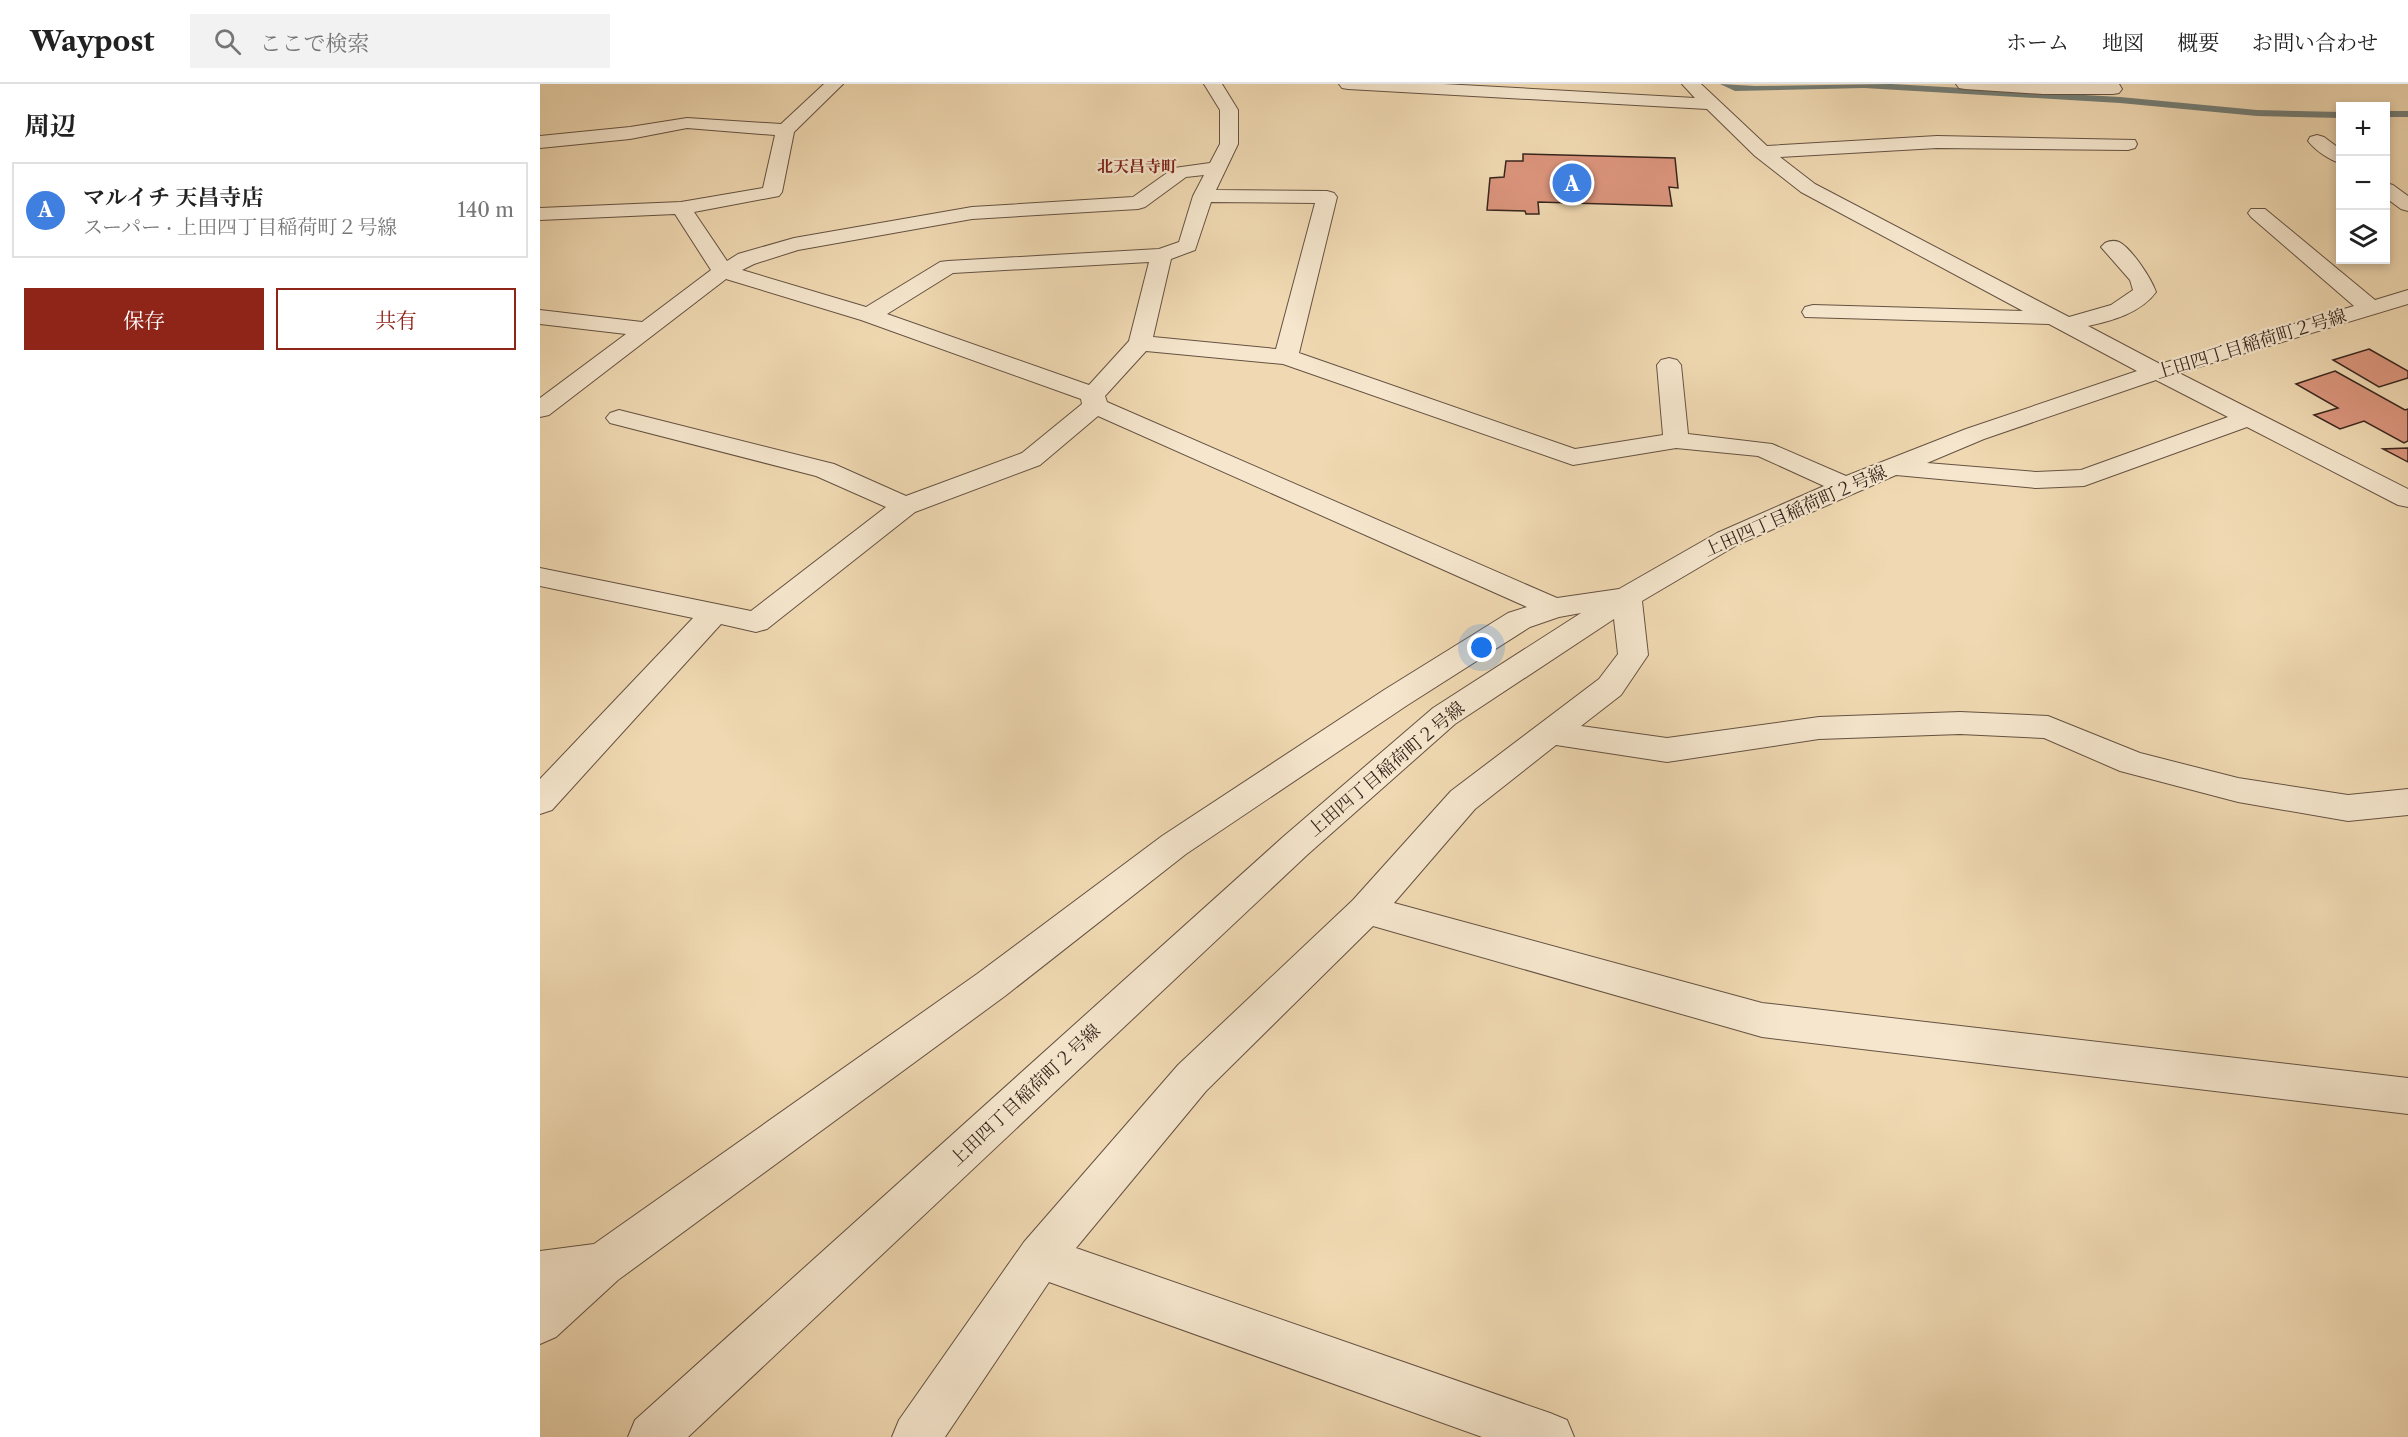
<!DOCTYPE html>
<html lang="ja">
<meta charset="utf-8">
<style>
body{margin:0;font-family:"Libre Caslon Text","Noto Serif JP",serif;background:#f2f2f2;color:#222}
.controls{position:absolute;right:18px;top:18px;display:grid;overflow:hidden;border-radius:0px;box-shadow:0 3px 9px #0003}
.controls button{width:54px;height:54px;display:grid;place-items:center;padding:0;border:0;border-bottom:2px solid #e0e0e0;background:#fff;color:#222;font:30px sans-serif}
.you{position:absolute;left:942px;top:564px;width:21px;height:21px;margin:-15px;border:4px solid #fff;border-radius:50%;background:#1a73e8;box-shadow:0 0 0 9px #1a73e833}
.badge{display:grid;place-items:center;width:39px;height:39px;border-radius:50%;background:#8f2418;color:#fff;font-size:20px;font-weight:700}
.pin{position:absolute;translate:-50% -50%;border:3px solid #fff;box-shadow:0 2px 6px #0006}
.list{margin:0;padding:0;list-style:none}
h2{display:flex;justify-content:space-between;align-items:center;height:78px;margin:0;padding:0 24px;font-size:26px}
h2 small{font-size:20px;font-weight:400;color:#767676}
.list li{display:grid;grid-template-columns:39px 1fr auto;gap:18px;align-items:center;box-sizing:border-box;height:96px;margin:0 12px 12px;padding:0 12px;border:2px solid #e0e0e0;border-radius:0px}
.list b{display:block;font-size:22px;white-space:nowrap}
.list p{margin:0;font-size:20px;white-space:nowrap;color:#767676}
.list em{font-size:20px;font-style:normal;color:#767676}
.actions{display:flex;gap:12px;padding:18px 24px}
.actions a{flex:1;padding:14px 0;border:2px solid #8f2418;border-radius:0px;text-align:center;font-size:21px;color:#8f2418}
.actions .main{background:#8f2418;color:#fff}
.icon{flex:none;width:33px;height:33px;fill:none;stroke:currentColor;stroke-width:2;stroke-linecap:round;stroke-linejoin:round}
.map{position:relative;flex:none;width:1868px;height:1353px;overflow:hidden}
header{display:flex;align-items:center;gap:36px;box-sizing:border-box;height:84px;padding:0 30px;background:#fff;border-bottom:2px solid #e0e0e0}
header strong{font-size:28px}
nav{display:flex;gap:33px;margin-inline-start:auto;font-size:21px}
.search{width:420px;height:54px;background:#f2f2f2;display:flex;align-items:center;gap:15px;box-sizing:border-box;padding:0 21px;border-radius:0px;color:#767676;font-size:22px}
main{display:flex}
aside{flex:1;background:#fff}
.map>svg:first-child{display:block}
</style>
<header>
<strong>Waypost</strong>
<div class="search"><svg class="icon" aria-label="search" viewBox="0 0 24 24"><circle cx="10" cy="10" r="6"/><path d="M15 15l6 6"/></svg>ここで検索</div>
<nav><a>ホーム</a><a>地図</a><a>概要</a><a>お問い合わせ</a></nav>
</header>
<main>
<aside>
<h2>周辺<small></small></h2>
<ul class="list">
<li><span class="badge" style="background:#3f7fe0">A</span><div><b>マルイチ 天昌寺店</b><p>スーパー · 上田四丁目稲荷町２号線</p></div><em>140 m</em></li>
</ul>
<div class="actions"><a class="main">保存</a><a>共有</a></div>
</aside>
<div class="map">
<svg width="1868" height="1353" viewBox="0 0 1868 1353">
<rect width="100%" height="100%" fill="#f0d9b2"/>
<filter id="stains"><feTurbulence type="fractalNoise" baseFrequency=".00333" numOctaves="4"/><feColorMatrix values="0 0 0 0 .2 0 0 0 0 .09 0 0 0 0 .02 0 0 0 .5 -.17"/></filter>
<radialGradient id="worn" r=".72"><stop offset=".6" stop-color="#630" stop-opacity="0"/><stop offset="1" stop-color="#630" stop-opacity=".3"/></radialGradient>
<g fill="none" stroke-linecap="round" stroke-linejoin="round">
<path fill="#737e77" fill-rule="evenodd" d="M1180 0 1215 2 1351 0 1580 13 1717 26 1800 28V34L1717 32 1580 19 1324 4 1195 7Z
M1846 27H1868V33H1846Z"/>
</g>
<path fill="#dc957d" stroke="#37251d" stroke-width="1.5" d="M983 70 1135 74 1138 104 1129 103 1132 122 998 118 999 130H986L985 127 947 126 950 94 964 93 966 77H983Z
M1829 265 1868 287V294L1839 303 1793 276Z
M1795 287 1865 326 1868 325V357L1864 359 1824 337 1800 345 1774 331 1798 324 1756 300Z
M1868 364V378L1843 365Z"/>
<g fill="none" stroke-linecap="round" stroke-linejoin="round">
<defs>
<path id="minor" d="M284 0H303L254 48 242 108 239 112 154 128 187 177 198 170 254 154 432 123 593 113 634 84 670 79 680 60V26L664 0H682L698 26V60L676 106 787 107 794 109 797 113 759 269 1035 365 1123 351 1117 281 1121 276 1129 274 1137 276 1141 281 1148 350 1232 360 1306 392 1426 345 1597 287 1509 240 1265 233 1262 228 1265 223 1273 221 1483 227 1261 108 1215 72 1167 25 808 5 802 4 799 0H903L1155 14 1142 0H1161L1227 62 1397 52 1595 56 1597 60 1595 64 1588 66 1397 64 1240 73 1275 100 1529 233 1571 221 1593 206 1590 196 1561 163 1565 159C1569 157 1574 156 1579 158 1592 165 1611 194 1616 208 1601 229 1571 237 1548 242L1620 280 1814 222 1711 133 1708 129 1711 125H1725L1835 216 1868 206V220L1639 289 1868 405V423L1858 421 1707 343 1544 402 1496 404 1356 391 1197 461 1102 517 1108 571 1081 611 1041 642 1127 654 1279 633 1420 628 1508 632 1600 669 1698 694 1808 711 1868 705V731L1808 737 1698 718 1580 687 1504 654 1420 650 1279 655 1127 678 1016 661 935 725 854 819 1222 919 1868 994V1030L1222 953 833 842 666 1007 536 1164 1010 1329 1027 1336 1034 1353H942L509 1198 405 1353H352L359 1336 484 1158 638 981 813 816 911 707 1059 595 1078 570 1074 535 915 640 767 771 148 1353H88L95 1336 743 753 893 624 1041 529 1019 533 990 543 866 622 646 770 465 912 78 1196 16 1253 0 1260V1167L54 1160 437 890 622 752 844 606 968 529 987 523 558 332 500 381 375 428 227 545 216 548 181 540 12 726 0 730V695L153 534 0 502V484L211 527 346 423 276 392 70 339 66 334 70 329 79 326 294 380 366 412 482 369 542 320 541 315 321 236 186 195 9 331 0 333V314L86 250 0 240V226L102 238 171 186 135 130 0 136V124L141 118 223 104 235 51 147 44 90 55 0 64V52L90 43 147 34 241 40ZM664 91 653 112 639 158 619 165 408 177 400 178 326 223 202 186 214 180 258 166 432 135 598 125 605 123 646 93ZM671 118 775 119 736 265 613 253 631 175 655 166ZM609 178 589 257 549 301 347 230 413 189ZM606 267 743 280 1033 381 1136 364 1218 372 1284 402 1177 449 1079 505 1017 514 567 318 565 312ZM1616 296 1688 333 1541 386 1496 388 1387 379 1444 355Z
M1416 0H1579L1582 5 1579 9 1573 10H1503L1425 5 1419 4Z
M1777 51 1784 53 1800 65V79C1789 76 1775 66 1768 57L1770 53Z
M1846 99 1853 101 1868 112V127L1861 125 1846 114Z"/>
</defs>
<use href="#minor" stroke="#655242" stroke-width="2"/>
<use href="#minor" fill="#f5e6cd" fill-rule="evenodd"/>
</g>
<g text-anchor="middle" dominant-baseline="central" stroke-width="4.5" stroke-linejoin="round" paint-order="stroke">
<g font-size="16" font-weight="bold" fill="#7a1f14" stroke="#f5e6cd">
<text x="597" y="82">北天昌寺町</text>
</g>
<g font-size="18" fill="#37251d" stroke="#f5e6cd">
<text transform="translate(1711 260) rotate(-17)">上田四丁目稲荷町２号線</text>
<text transform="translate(1255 427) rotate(-24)">上田四丁目稲荷町２号線</text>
<text transform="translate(846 685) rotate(-40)">上田四丁目稲荷町２号線</text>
<text transform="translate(485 1011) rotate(-43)">上田四丁目稲荷町２号線</text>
</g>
</g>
<rect width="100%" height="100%" filter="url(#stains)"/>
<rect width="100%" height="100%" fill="url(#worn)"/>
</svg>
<div class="controls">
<button>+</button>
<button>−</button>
<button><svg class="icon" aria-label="layers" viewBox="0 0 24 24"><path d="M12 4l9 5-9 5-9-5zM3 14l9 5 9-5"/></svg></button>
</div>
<div class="you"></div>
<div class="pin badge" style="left:1032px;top:99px;background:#3f7fe0">A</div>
</div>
</main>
